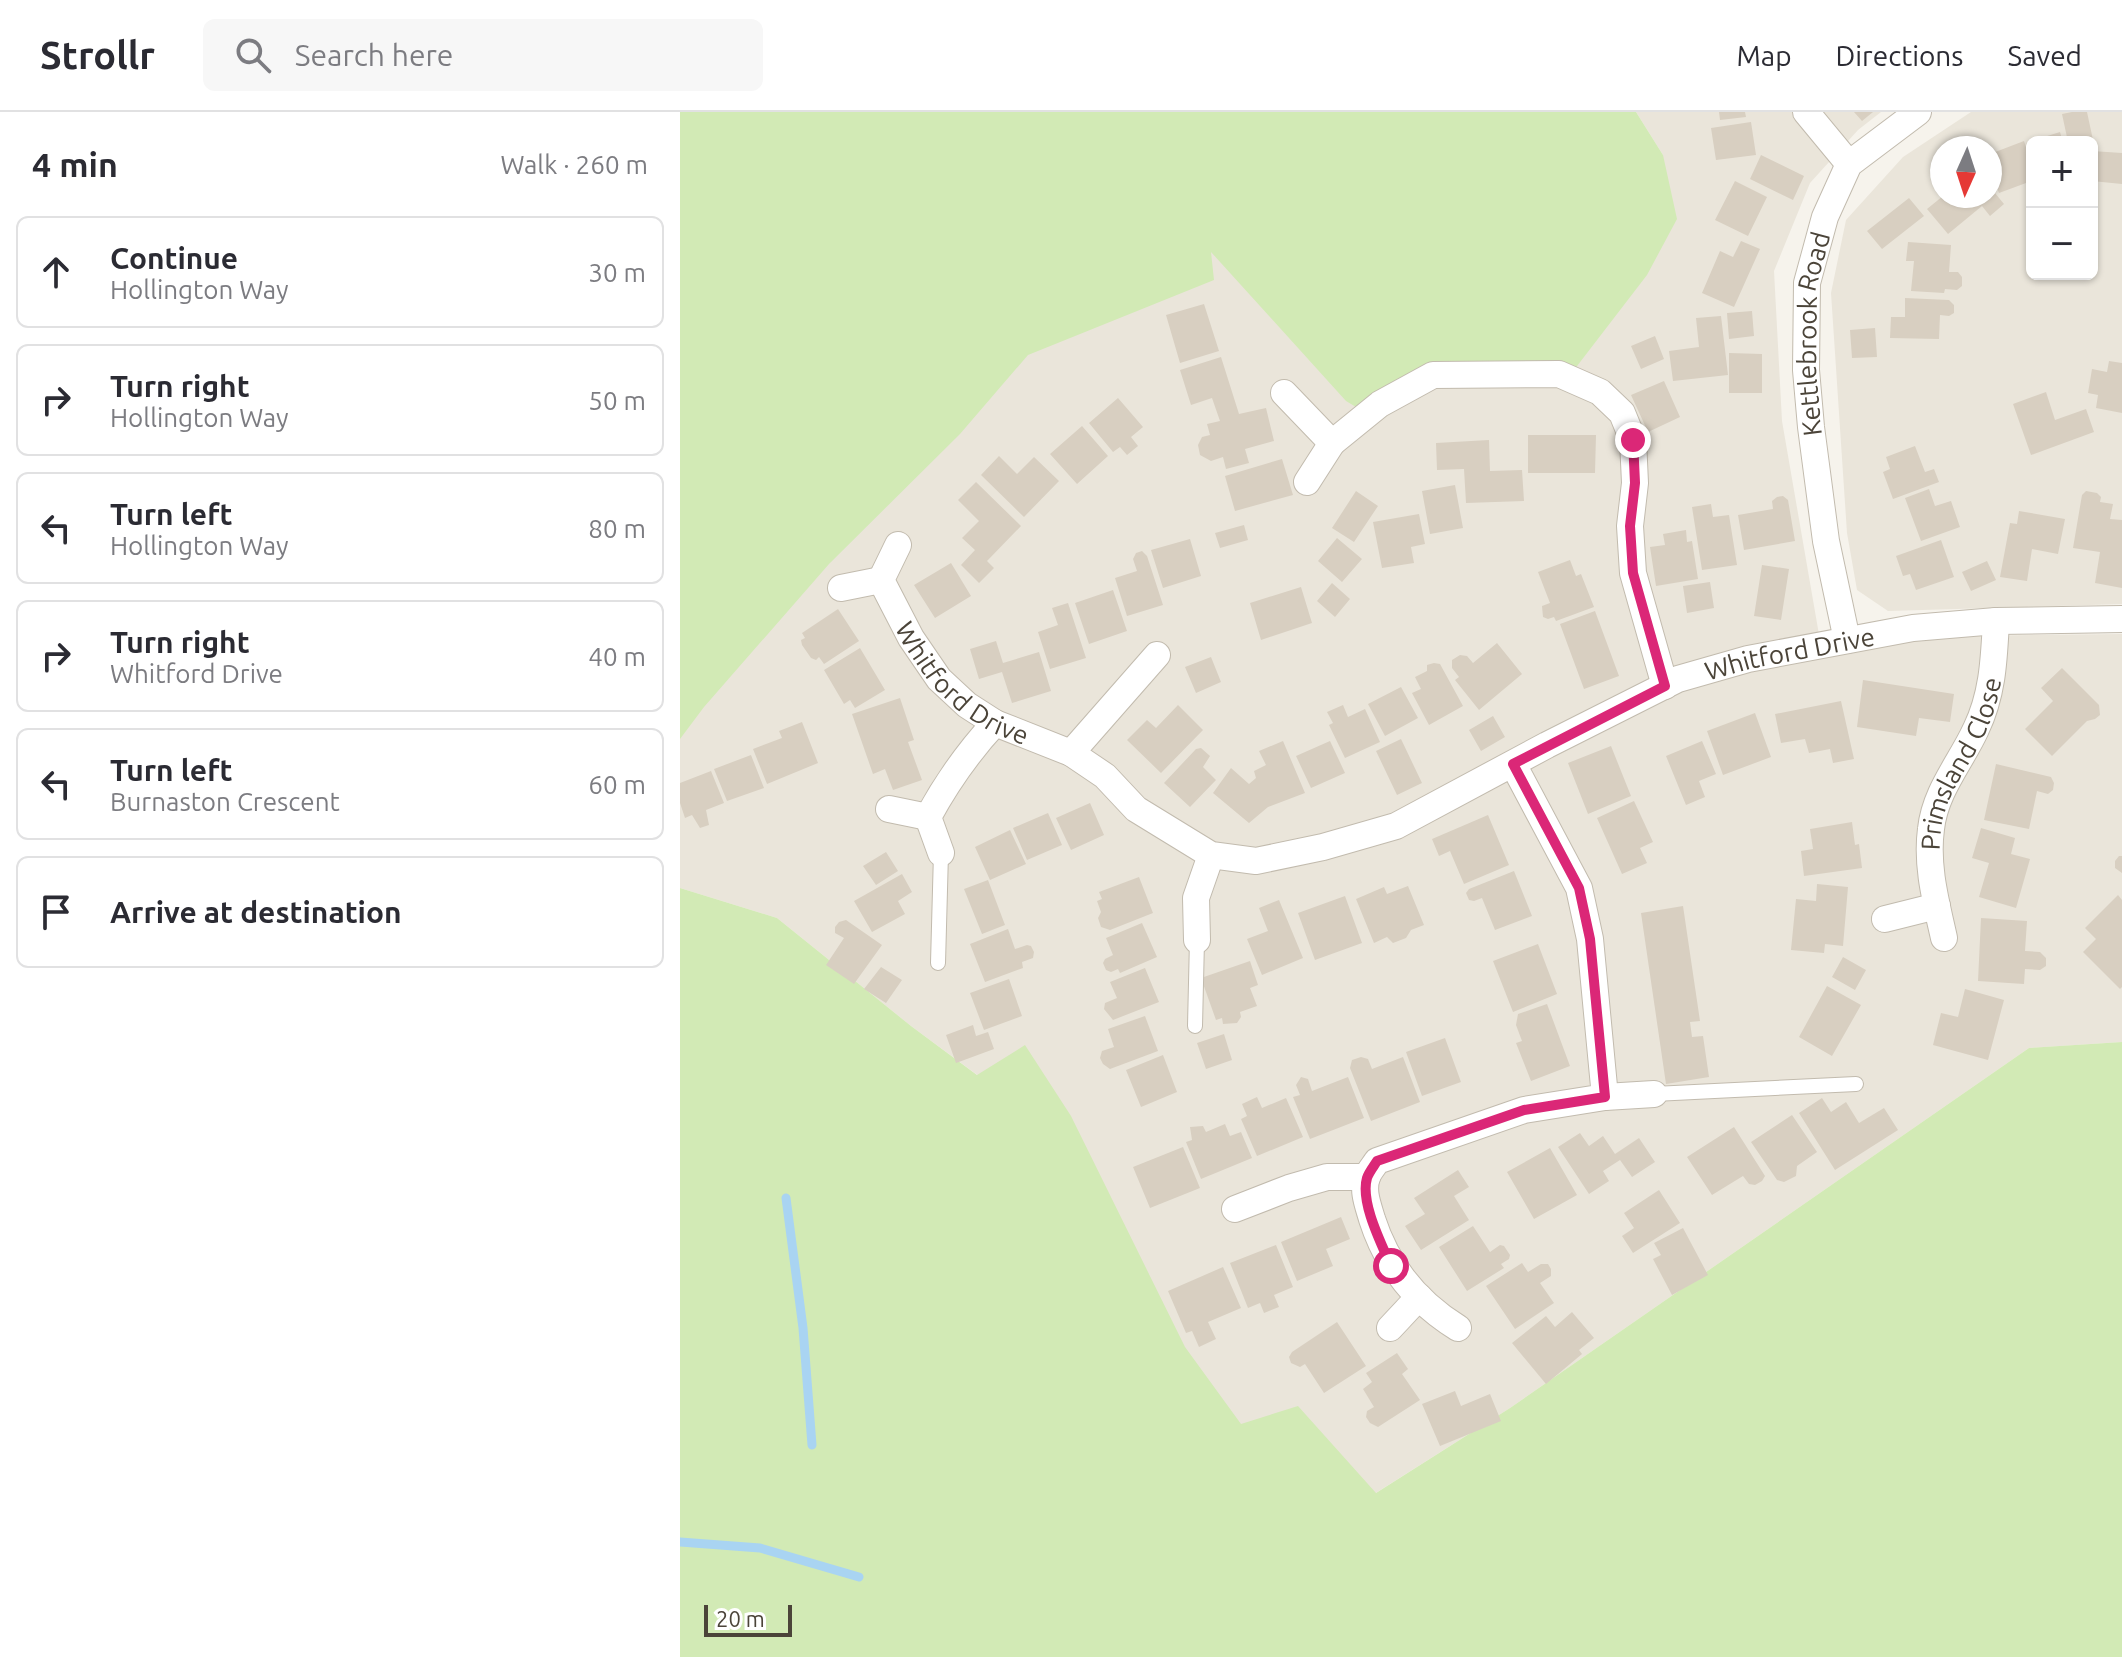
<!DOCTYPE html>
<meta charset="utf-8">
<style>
body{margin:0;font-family:Ubuntu,sans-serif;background:#f7f7f7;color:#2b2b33}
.controls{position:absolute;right:24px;top:24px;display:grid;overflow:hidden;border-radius:12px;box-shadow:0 2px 6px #0004}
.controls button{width:72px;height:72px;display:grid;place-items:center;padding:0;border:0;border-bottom:2px solid #e1e1e2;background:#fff;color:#2b2b33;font:40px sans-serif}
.compass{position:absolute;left:1250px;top:24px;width:72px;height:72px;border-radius:50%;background:#fff;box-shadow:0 2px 6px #0004;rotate:183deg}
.scale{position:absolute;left:24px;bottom:20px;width:88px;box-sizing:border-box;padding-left:8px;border:4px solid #4b4439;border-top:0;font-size:22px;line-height:28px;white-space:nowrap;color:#4b4439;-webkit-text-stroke:6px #fff;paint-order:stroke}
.stop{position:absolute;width:24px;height:24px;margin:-18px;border:6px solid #db2777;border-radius:50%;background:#fff}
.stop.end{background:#db2777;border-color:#fff;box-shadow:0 2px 8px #0008}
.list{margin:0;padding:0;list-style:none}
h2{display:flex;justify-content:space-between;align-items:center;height:104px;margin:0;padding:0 32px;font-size:34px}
h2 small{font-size:26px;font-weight:400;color:#7c7c81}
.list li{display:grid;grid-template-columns:52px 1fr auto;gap:24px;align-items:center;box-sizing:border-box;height:112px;margin:0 16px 16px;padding:0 16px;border:2px solid #e1e1e2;border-radius:12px}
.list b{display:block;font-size:30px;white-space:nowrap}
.list p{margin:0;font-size:26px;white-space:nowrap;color:#7c7c81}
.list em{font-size:26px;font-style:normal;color:#7c7c81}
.icon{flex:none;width:44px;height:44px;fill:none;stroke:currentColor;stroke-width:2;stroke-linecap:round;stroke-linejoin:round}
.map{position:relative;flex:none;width:1442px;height:1545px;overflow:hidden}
header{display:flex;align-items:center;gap:48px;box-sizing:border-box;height:112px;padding:0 40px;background:#fff;border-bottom:2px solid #e1e1e2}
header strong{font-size:38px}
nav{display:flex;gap:44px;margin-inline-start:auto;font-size:28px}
.search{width:560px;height:72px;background:#f7f7f7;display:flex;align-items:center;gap:20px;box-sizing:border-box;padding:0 28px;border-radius:12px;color:#7c7c81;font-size:30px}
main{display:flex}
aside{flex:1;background:#fff}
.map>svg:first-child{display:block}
</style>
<header>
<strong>Strollr</strong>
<div class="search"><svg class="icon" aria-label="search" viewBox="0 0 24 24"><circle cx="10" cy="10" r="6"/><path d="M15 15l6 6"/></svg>Search here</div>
<nav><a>Map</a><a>Directions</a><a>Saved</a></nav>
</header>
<main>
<aside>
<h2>4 min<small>Walk · 260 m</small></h2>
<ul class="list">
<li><svg class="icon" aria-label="ahead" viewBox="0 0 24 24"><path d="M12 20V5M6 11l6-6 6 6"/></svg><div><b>Continue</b><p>Hollington Way</p></div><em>30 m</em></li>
<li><svg class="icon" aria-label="right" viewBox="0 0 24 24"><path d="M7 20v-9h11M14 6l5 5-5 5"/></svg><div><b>Turn right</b><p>Hollington Way</p></div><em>50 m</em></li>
<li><svg class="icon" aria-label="left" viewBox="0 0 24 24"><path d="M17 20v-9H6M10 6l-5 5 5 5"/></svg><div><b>Turn left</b><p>Hollington Way</p></div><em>80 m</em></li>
<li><svg class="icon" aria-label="right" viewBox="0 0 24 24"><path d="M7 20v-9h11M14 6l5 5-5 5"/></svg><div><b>Turn right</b><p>Whitford Drive</p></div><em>40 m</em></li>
<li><svg class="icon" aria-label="left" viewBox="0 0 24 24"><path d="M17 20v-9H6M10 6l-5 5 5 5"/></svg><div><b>Turn left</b><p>Burnaston Crescent</p></div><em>60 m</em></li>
<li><svg class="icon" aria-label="arrive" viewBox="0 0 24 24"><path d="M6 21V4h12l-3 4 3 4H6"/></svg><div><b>Arrive at destination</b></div></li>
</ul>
</aside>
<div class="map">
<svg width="1442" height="1545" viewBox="0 0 1442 1545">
<rect width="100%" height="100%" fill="#f6f3ec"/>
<path fill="#eae5da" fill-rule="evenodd" d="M956 0H1201L1178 18 1130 71 1094 159 1102 309 1142 540 1270 524 1442 522V930L1349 936 830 1296 623 1427 365 1013 231 914 97 806 0 776V587L323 226 530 139 983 43Z
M1291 0H1442V492L1208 499 1177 478 1167 421 1151 181 1166 108 1223 45ZM1352 30H1412V162H1352ZM1262 36H1310V84H1262Z"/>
<path fill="#d2eab5" d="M0 0H956L983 43 997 107 967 163 894 258 750 250 681 298 666 289 531 140 534 168 348 243 280 322 149 452 24 595 0 627Z
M0 776 97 806 231 914 297 963 345 933 391 1004 505 1235 561 1312 618 1294 696 1381 830 1296 1349 936 1442 930V1545H0Z"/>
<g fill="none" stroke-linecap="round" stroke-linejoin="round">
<path stroke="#a9d4f2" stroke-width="9" d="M106 1086 123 1216 132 1333
M0 1430 80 1436 179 1465"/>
</g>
<path fill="#d8cfc1" d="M1039 0H1065L1066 5 1040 8Z
M1174 0H1193L1182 9Z
M1392 0H1407L1413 28 1388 30 1382 2Z
M1071 10 1076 43 1036 48 1031 16Z
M1380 20 1383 30H1351V29Z
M1344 29 1352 53V86L1346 71 1319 81 1313 65 1310 67V42Z
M1412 39 1442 41V72L1412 69Z
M1081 43 1124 64 1113 88 1070 67Z
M1055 69 1087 85 1068 124 1035 108Z
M1310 75 1324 92 1310 104 1302 94 1268 122 1247 97 1263 84H1310Z
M1229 86 1244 104 1202 137 1187 119Z
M1061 129 1080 137 1054 195 1022 181 1040 139 1053 145Z
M1228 130 1271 133 1269 160H1278L1282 165V174L1277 178 1265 177 1264 181 1231 179 1234 149H1226Z
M1225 186 1269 188 1274 193V201L1269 204 1260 203 1259 227 1210 226 1211 205H1225Z
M524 192 539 239 500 251 486 203Z
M1072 199 1074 224 1049 227 1047 201Z
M1041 204 1048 263 993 269 989 239 1019 235 1016 206Z
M1195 216 1197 245 1172 246 1170 218Z
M975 224 984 247 961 257 951 234Z
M1049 241 1082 242V281H1049Z
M541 245 559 302 586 296 594 329 565 337 569 351 546 357 543 345 531 349 520 343 518 333 522 325 530 323 527 312 540 309 532 286 511 293 500 258Z
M1429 249 1442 251V301L1416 296 1418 283 1408 281 1412 257 1427 260Z
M984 269 1000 305 968 320 951 283Z
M1366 280 1375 308 1406 297 1414 320 1351 343 1333 292Z
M438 286 463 315 451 325 458 334 447 343 440 335 433 340 409 311Z
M402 314 428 344 397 372 370 342Z
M848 323H916L915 361H848Z
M809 328 810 359 842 358 844 389 786 391 784 357 757 358 756 331Z
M1235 334 1245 360 1254 357 1259 370 1213 387 1203 360 1210 357 1206 345Z
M319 344 337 362 354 345 379 369 344 405 301 363Z
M602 347 613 383 555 399 545 364Z
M296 370 341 414 307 449 314 456 299 471 281 453 295 438 282 426 299 409 278 388Z
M775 373 783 416 750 422 742 379Z
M1249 377 1255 394 1271 389 1280 415 1241 429 1225 386Z
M676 379 698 394 674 430 652 416Z
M1406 379 1417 381 1421 385 1420 390 1433 392 1430 407 1442 408V476L1415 471 1420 440 1393 436 1402 383Z
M1103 384 1108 388 1115 429 1064 438 1058 403 1093 397 1092 389 1097 385Z
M1031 392 1033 405 1049 403 1057 453 1022 458 1012 395Z
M1339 399 1385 407 1378 442 1352 437 1347 469 1320 465 1330 411 1337 412Z
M739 402 745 432 731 435 734 451 702 456 693 410Z
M564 413 568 428 540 436 535 421Z
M1006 418 1007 430 1012 429 1018 467 976 474 970 435 985 433 983 422Z
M657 426 682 447 662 470 638 449Z
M510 427 521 464 483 476 471 438Z
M1261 428 1274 465 1236 478 1230 462 1223 464 1216 444Z
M462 439 467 444 483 493 447 504 435 466 457 459 453 447 456 441Z
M890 448 896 464 901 462 914 495 876 509 874 505 868 507 863 505 862 494 870 491 858 460Z
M1307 449 1316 468 1291 479 1282 460Z
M271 451 291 484 255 506 234 473Z
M1082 453 1109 457 1101 508 1074 504Z
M1030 470 1034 496 1007 501 1003 474Z
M652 471 670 487 655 505 637 489Z
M621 475 632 511 581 528 570 491Z
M433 478 447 519 409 532 395 491Z
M388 491 406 546 370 557 358 520 378 513 372 496Z
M158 497 179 529 144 552 139 545 136 548 131 546 122 533 121 528 125 526 122 521Z
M915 499 939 564 904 577 880 512Z
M316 529 323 551 359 540 371 579 332 591 322 560 299 567 290 537Z
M817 531 842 562 799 598 775 568 779 565 772 556V548L780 543 787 544 793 551Z
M180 536 205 578 175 596 170 588 164 592 144 558Z
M531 545 541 570 516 581 505 555Z
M754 551 760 552 783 594 749 613 732 581 741 577 735 565 747 559V553Z
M1382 556 1419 593 1420 603 1415 607 1407 609 1372 644 1345 617 1373 589 1361 576Z
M1183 568 1274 582 1270 610 1239 606 1236 624 1177 615Z
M721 575 738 606 705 624 688 592Z
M220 586 234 628 228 630 242 668 213 678 205 657 193 662 172 602Z
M1161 589 1174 647 1153 651 1150 637 1129 641 1125 627 1101 631 1095 602Z
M498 593 523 618 481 661 447 628 467 608 476 616Z
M663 593 668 605 685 597 700 630 665 646 649 613 653 611 647 600Z
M1075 601 1091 645 1043 663 1027 619Z
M813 604 825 625 801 639 789 618Z
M122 610 138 651 87 672 73 637 102 626 99 619Z
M721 627 742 671 717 683 696 639Z
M603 629 625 681 588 695 569 711 533 681 551 656 569 672 576 666 574 659 586 653 579 639Z
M650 629 665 661 631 676 616 644Z
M1022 629 1036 662 1019 669 1025 685 1006 693 986 644Z
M931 634 951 684 908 702 888 651Z
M521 636 530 644 523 655 536 668 510 695 484 671 516 637Z
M71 643 84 676 47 689 34 657Z
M1316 652 1371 665 1374 671 1373 678 1368 682 1357 679 1349 717 1304 708Z
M31 659 44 691 26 698 29 713 20 716 12 703 5 706 0 691V671Z
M954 689 973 730 960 736 967 751 942 762 917 706Z
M410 691 424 723 391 738 376 706Z
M368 701 382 733 347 748 333 716Z
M808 703 829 753 784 772 770 739 759 744 752 727Z
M1172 710 1175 733 1179 732 1182 756 1124 764 1121 739 1133 737 1130 717Z
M1301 716 1335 726 1331 742 1350 747 1336 796 1299 785 1309 751 1292 746Z
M330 718 346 752 310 768 295 735Z
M206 740 218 759 196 773 183 754Z
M1439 744H1442V761L1435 756V749Z
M834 759 852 804 815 818 802 786 794 789 789 788 786 781 789 777Z
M222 762 232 780 218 789 225 802 192 820 174 789Z
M459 765 473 801 430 818 421 815 418 806 421 800 417 789 422 787 419 780Z
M308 768 325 813 302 822 284 777Z
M1137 772 1168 775 1163 834 1145 832 1144 841 1111 838 1116 787 1136 789Z
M728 774 744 813 731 818 726 826 713 831 707 825 694 831 676 787 704 775 707 782Z
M1438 783 1442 788V875L1440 877 1403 840 1416 827 1405 816Z
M665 784 682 831 635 848 618 801Z
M599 788 623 846 582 863 567 827 588 819 579 796Z
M1003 794 1020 909 1010 910 1012 925 1023 924 1029 965 986 972 961 801Z
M1301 806 1347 809 1345 839 1360 840 1366 846V854L1360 858 1345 857 1344 872 1298 869Z
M166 808 202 833 174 872 146 853 164 826 155 821V815L159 810Z
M462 811 477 845 440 861 438 857 431 860 426 858 423 851 425 847 433 843 426 826Z
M328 817 335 837 347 833 351 834 354 840 353 846 342 850 343 856 305 870 290 832Z
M858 832 877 882 833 900 813 849Z
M1163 845 1186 858 1175 878 1152 865Z
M570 849 578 873 570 876 577 894 560 900 561 905 557 911 543 912 542 906 536 908 521 866Z
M201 855 222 868 206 891 184 877Z
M465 856 479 890 433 908 424 897 425 891 437 886 430 870Z
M329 867 342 904 304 918 290 881Z
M1147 874 1181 893 1152 944 1119 925Z
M1285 877 1324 888 1308 948 1253 933 1261 901 1278 905Z
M867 892 890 954 851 969 836 931 842 929 836 913 838 902Z
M465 904 478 939 430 957 423 952 420 946 422 939 434 935 428 917Z
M293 913 296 924 308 920 314 937 276 951 266 923Z
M544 922 552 948 526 957 517 931Z
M765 926 781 970 742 984 726 940Z
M483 943 497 980 461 995 446 958Z
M681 945 688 947 692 957 723 945 740 990 691 1009 670 956 672 948Z
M621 965 628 967 632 979 668 965 684 1006 630 1027 613 985 620 983 616 973Z
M577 985 582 996 606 986 623 1025 577 1044 561 1007 567 1004 562 992Z
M1142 986 1151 1000 1166 990 1179 1011 1204 996 1218 1018 1155 1058 1119 1001Z
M1112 1003 1137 1040 1117 1054 1116 1064 1104 1070 1097 1068 1071 1030Z
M545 1012 550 1024 561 1020 572 1046 521 1067 506 1030 512 1028 510 1015 523 1014 526 1020Z
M1054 1015 1085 1064 1082 1069 1075 1073 1069 1072 1063 1064 1032 1083 1007 1045Z
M900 1021 909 1034 923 1024 935 1042 959 1026 975 1050 952 1065 940 1048 923 1059 929 1069 909 1082 878 1035Z
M503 1035 520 1076 470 1096 453 1055Z
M870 1036 897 1083 854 1107 827 1060Z
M778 1058 789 1075 774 1084 789 1108 741 1138 725 1114 745 1102 734 1086Z
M979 1078 1000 1111 953 1141 942 1124 954 1116 944 1101Z
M661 1105 670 1127 646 1137 653 1154 617 1169 601 1130Z
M793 1114 810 1140 820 1133 824 1134 830 1143 829 1147 821 1152 824 1156 787 1179 759 1135Z
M1003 1116 1028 1163 992 1183 973 1147 981 1143 974 1131Z
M596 1133 613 1175 594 1183 599 1195 584 1201 580 1191 568 1196 550 1151Z
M842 1151 848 1160 861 1152H868L871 1157V1164L860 1171 874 1191 835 1217 806 1174Z
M543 1155 561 1196 528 1210 536 1227 519 1235 512 1219 506 1221 488 1179Z
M892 1200 914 1226 899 1238 902 1242 866 1272 832 1231 866 1204 875 1215Z
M657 1210 686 1254 644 1281 625 1252 620 1255 611 1251 609 1245 612 1240Z
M717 1241 728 1257 722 1262 740 1288 698 1315 690 1311 686 1305 687 1299 694 1295 683 1277 692 1270 686 1261Z
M775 1279 781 1294 810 1282 821 1309 760 1334 742 1292Z"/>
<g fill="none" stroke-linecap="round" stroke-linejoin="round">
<defs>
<path id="service" d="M258 851 261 741
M515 914 517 828
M974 982 1176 972"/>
<g id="minor">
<path d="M1126 0 1169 52"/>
<path d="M604 281 652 331 700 292 753 263 879 262 920 280 942 301 953 328 955 371 950 414 953 461 985 574"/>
<path d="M627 370 652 331"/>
<path id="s1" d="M218 433 201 468 231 526 259 567 287 593 315 611 391 641 425 664 456 697 531 743 576 749 643 735 716 714 867 633 998 567 1068 547 1233 516 1316 509 1442 507"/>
<path d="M161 476 201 468"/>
<path id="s2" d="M1167 528 1146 429 1131 315 1126 258 1127 171 1145 105 1169 52 1238 0"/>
<path d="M391 641 477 543"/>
<path d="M209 697 248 705"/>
<path d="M261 741 248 705C267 670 288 640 315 611"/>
<path d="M1205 807 1257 794"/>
<path id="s3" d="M1264 826C1256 790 1246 754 1251 717 1255 679 1281 650 1296 617 1313 582 1314 546 1316 509"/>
<path d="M517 828 516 786 531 743"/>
<path d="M925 985 974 982"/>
<path d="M555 1097 609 1076 647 1065H687"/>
<path d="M710 1216 739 1185"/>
<path d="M778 1216C736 1190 707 1154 692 1107 688 1093 682 1079 687 1065 689 1059 694 1054 697 1049L844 998 925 985 910 827 899 776 833 652"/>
</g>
</defs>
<use href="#service" stroke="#c2bbae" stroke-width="16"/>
<use href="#minor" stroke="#c2bbae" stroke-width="28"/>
<use href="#service" stroke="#fff" stroke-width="14"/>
<use href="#minor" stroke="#fff" stroke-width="26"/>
</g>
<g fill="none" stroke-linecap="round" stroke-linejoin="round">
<path stroke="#db2777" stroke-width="10" d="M711 1154C701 1131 680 1090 687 1066 689 1060 694 1054 697 1049L844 998 925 985 910 827 899 776 833 652 985 574 953 461 950 414 955 371 953 328"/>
</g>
<g text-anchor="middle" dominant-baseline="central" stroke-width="8" stroke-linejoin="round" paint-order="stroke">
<g font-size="26" fill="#4b4439" stroke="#fff">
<text stroke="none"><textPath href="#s2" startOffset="310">Kettlebrook Road</textPath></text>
<text stroke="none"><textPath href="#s1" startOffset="1104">Whitford Drive</textPath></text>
<text stroke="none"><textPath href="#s1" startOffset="174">Whitford Drive</textPath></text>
<text stroke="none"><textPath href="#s3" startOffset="182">Primsland Close</textPath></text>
</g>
</g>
</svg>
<div class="controls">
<button>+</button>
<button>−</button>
</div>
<svg class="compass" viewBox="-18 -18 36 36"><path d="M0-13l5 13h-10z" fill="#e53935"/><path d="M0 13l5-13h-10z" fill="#7c7c81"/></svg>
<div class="scale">20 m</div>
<div class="stop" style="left:711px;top:1154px"></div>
<div class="stop end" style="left:953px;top:328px"></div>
</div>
</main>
